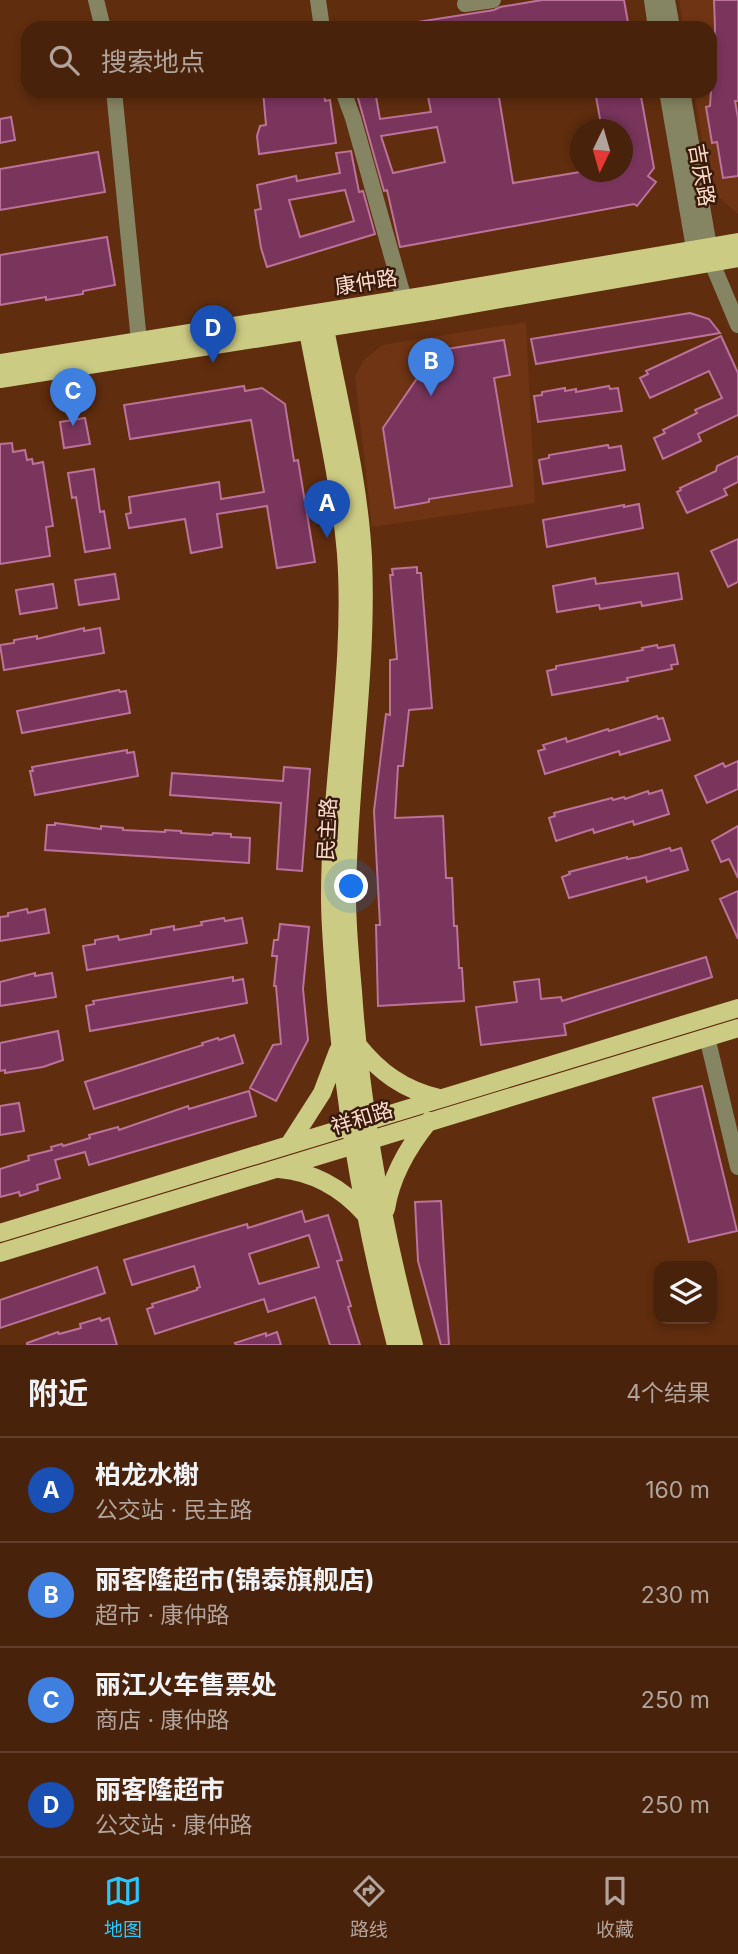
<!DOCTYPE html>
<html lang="zh">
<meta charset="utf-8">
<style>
body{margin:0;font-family:Inter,"Noto Sans SC",sans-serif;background:#4f2a13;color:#f1f3f6}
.controls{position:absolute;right:21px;bottom:21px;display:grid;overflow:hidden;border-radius:14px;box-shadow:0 4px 10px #0003}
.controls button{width:63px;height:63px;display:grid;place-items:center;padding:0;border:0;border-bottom:2px solid #603f2b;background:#48220a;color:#f1f3f6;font:35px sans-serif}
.compass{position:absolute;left:570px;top:119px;width:63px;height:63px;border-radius:50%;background:#48220a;box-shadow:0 4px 10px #0003;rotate:185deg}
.you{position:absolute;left:352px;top:887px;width:24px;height:24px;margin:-18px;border:5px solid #fff;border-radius:50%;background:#1a73e8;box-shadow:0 0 0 10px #1a73e833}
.badge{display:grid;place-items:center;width:46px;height:46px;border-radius:50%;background:#28c8ff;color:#fff;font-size:23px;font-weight:700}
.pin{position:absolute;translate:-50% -58px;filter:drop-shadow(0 2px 4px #0008)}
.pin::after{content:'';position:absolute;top:37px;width:24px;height:21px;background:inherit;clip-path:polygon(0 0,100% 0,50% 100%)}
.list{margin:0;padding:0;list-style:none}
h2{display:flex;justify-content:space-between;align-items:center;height:91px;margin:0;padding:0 28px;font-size:30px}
h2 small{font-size:23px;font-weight:400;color:#b1a49c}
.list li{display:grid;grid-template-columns:46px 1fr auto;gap:21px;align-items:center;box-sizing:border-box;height:105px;padding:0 28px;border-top:2px solid #603f2b}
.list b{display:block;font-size:26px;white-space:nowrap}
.list p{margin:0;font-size:23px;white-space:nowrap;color:#b1a49c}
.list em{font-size:23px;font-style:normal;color:#b1a49c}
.icon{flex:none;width:38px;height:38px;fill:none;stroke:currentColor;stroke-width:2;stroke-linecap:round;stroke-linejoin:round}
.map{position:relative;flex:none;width:738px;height:1345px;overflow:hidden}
.search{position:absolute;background:#48220a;box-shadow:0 4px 10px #0003;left:21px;right:21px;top:21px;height:77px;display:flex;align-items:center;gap:18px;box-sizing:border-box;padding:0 24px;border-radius:21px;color:#b1a49c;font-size:26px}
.sheet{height:511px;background:#48220a}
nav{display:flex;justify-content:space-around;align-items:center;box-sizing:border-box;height:98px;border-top:2px solid #603f2b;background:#48220a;font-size:19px;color:#b1a49c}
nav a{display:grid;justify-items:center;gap:4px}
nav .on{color:#28c8ff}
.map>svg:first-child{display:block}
</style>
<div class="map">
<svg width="738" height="1345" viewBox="0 0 738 1345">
<rect width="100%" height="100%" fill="#602d0e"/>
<path fill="#6e3413" d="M679 0H738V214L718 197 707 171 694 91H710V28H684Z
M526 322 535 503 372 527 355 376 363 361 382 345Z"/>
<path fill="#7a355c" stroke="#bd729a" stroke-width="2" fill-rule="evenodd" d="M542 0H624L629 28H417V22L494 10 500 7Z
M714 0H738V101H735L738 118V176L723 178 717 142 712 143 706 107 710 106 715 28Z
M263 91H324L325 101 330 100 336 143 259 154 257 136 260 126 266 125Z
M356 91H375L380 119 431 112 427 91H498L513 183 580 172H622V130H602L595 91H640L654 168 648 176 656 182 637 206 634 204 400 247 387 190 384 191ZM437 127 445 162 393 173 381 136Z
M11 117 15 140 0 143V119Z
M351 151 359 192 363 191 375 234 267 267 261 248 255 210 261 209 257 185 296 176 297 181 340 173 336 153ZM345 190 354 221 300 237 289 200Z
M98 152 105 192 0 210V169Z
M107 237 115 285 83 291V294L46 300V297L0 305V255Z
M690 313 709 319 720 333 536 364 531 339Z
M721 336 738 373V415L698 434 701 441 663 459 654 438 665 433 663 430 697 413 695 410 722 398 709 371 650 398 640 378 648 374 646 371Z
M504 340 510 375 494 378 512 486 429 499V502L395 508 383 428 431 358 441 357 440 350Z
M244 386 245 391 262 388 285 404 294 461 298 460 315 562 277 568 267 506 217 514 222 547 191 553 185 519 129 528 126 514 131 513 129 497 219 482 221 499 264 492 251 420 130 439 124 405Z
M609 386 610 389 618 388 622 411 538 422 534 396 542 395V392L565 388V391L576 389V392Z
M85 418 90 444 64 448 60 422Z
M12 443 13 452 25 450 27 460 32 459 33 464 43 462 53 526 46 527 50 556 0 564V444Z
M608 445 609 448 621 446 625 470 543 484 539 460 549 458V455Z
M738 456V482L724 489 727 495 687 513 677 492 681 490 680 488 716 471 717 466Z
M94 469 100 512 104 511 110 548 85 552 76 497 72 498 68 473Z
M639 504 643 528 547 547 543 520 624 505V507Z
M738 539V582L728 587 711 551Z
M417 567V573H421L432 708 409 710 403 766H398L395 818 443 816 446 878H452L454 926H457L459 968H462L464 1001 378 1006 376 925H380L374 811 386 714 390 715V660L397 659 390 575H393L392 569Z
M678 573 682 599 642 606 641 602 600 609 599 605 557 612 553 586 595 578 596 584Z
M115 574 119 599 79 605 75 580Z
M53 584 57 608 20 614 16 590Z
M84 628V631L100 628 104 653 4 670 0 645 14 643V640L37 636V639Z
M657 645 658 648 674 645 678 664 671 665 672 669 627 678 628 681 552 695 547 671 556 669V666L643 650 642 648Z
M119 690 120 692 126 691 130 713 22 733 17 711Z
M657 716 658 719 663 718 670 740 620 755 619 751 545 774 538 751 545 749 543 745 566 738 567 742 608 729 609 731Z
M127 750V753L134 752 138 776 35 795 30 771H33L32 767Z
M738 761V789L707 803 695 776 723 763 725 767Z
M284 767 310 769 302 871 277 869 281 803 170 795 172 773 283 781Z
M662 790 669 814 634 825 633 821 594 833 593 829 556 841 549 818 555 816 554 813 612 798 613 800 624 797 625 799 648 791 649 794Z
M55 823 101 829V826L123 828V830L165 832V830L181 831V833L212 835 213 833 231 834V837L250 838 249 863 45 850 47 825H55Z
M738 826V878L729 859 721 862 712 841Z
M670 848 671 851 681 848 688 870 647 882 646 877 569 898 562 877 570 874 569 872 627 857V859L639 857Z
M738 891V939L720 899Z
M27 909 28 913 45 909 49 933 0 941V917L8 916V913Z
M224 918 225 921 242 918 247 943 87 970 83 946 95 944V940L118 936 119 940 151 934V930L174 926V930L202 925 201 922Z
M280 924 309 927 303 989 308 1040 276 1101 250 1088 273 1045 281 1044 276 986H274L277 956H272L274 940H278Z
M706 957 712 977 564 1024 566 1035 481 1045 476 1007 517 1002 514 982 539 979 541 999 561 997 562 1001Z
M35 973V976L52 973 56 997 0 1006V982Z
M233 977V981L243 979 247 1003 90 1031 86 1006 94 1004 93 1001Z
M58 1031 63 1060 43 1067 5 1073V1070L0 1071V1043Z
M234 1035 243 1063 94 1109 85 1082 203 1045 202 1043 218 1038 219 1040Z
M702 1086 737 1231 689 1242 653 1098Z
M249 1091 256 1116 89 1165 85 1152 55 1160 60 1178 37 1185 38 1190 20 1196 19 1192 0 1197V1169L29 1160 28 1156 52 1150 51 1147 62 1144 63 1146 90 1138 89 1135 118 1127 119 1130 188 1106 189 1109Z
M19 1103 24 1131 0 1135V1106Z
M441 1201 449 1345H441L418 1261 415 1202Z
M302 1211 305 1222 328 1215 342 1260 337 1261 351 1306 348 1307 360 1345H330L315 1297 268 1312 264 1299 155 1334 147 1309 153 1307 152 1304 197 1290V1288L200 1287 194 1266 132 1285 124 1260 247 1224 248 1228ZM309 1235 319 1267 259 1284 249 1254Z
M97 1267 105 1293 0 1328V1300Z
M100 1318 101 1321 109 1318 117 1345H27V1343L58 1332 59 1334 81 1328 80 1324Z
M277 1332 281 1345H236L235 1343 266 1333V1336Z"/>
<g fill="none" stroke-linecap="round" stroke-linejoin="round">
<path stroke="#858563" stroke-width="16" d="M96 0 103 28
M318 0 322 28
M652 0 656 28
M667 0 672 28
M465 4 493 0
M114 91 139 341
M343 91 353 118 404 299
M667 91 696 260
M682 91 711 258
M712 263 738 325
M707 1037 738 1167"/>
<path stroke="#cccb84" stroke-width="18" d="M322 312C336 392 359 476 363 558 368 671 348 783 347 896 347 927 350 959 353 991 361 1111 383 1229 414 1345
M305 315C319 394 339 474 346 554 354 668 330 782 330 897 330 927 333 957 335 986 344 1108 365 1227 396 1345
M0 363 429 295 738 242
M0 379 432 311 738 258
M357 1044C379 1072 404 1090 439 1098
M290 1143 322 1093 338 1051
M279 1169C314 1172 342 1188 365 1214
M386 1209C391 1176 408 1147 429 1121
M0 1233 738 1008
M0 1253 738 1028"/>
</g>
<g text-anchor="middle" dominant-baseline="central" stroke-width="5" stroke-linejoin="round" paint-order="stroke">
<g font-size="21" fill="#fcdbcb" stroke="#391b0b">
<text transform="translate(702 175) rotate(80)">吉庆路</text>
<text transform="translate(366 282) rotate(-9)">康仲路</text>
<text transform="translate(327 829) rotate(-87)">民主路</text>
<text transform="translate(362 1118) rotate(-17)">祥和路</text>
</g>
</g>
</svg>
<div class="controls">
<button><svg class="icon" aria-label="layers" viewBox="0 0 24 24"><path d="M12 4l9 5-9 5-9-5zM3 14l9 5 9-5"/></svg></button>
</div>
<svg class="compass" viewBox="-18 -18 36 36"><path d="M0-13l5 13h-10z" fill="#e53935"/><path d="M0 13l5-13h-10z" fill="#b1a49c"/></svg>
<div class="you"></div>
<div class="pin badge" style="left:327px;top:538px;background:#1a4fb4">A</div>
<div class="pin badge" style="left:431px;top:396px;background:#3f7fe0">B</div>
<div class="pin badge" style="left:73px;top:426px;background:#3f7fe0">C</div>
<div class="pin badge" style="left:213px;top:363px;background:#1a4fb4">D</div>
<div class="search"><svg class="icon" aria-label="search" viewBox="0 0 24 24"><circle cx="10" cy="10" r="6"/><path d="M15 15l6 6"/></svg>搜索地点</div>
</div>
<section class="sheet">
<h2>附近<small>4个结果</small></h2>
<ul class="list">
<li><span class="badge" style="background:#1a4fb4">A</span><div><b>柏龙水榭</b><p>公交站 · 民主路</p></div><em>160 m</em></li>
<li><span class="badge" style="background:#3f7fe0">B</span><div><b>丽客隆超市(锦泰旗舰店)</b><p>超市 · 康仲路</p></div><em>230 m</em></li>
<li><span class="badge" style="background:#3f7fe0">C</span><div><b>丽江火车售票处</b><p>商店 · 康仲路</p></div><em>250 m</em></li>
<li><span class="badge" style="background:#1a4fb4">D</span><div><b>丽客隆超市</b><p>公交站 · 康仲路</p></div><em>250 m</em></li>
</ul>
</section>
<nav>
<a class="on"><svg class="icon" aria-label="map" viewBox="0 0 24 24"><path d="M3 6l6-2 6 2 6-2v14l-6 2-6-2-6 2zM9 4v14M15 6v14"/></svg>地图</a>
<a><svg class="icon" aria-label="directions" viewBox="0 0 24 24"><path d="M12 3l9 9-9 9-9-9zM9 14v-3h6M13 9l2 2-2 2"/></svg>路线</a>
<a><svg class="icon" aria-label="saved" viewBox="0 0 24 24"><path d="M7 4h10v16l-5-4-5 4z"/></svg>收藏</a>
</nav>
